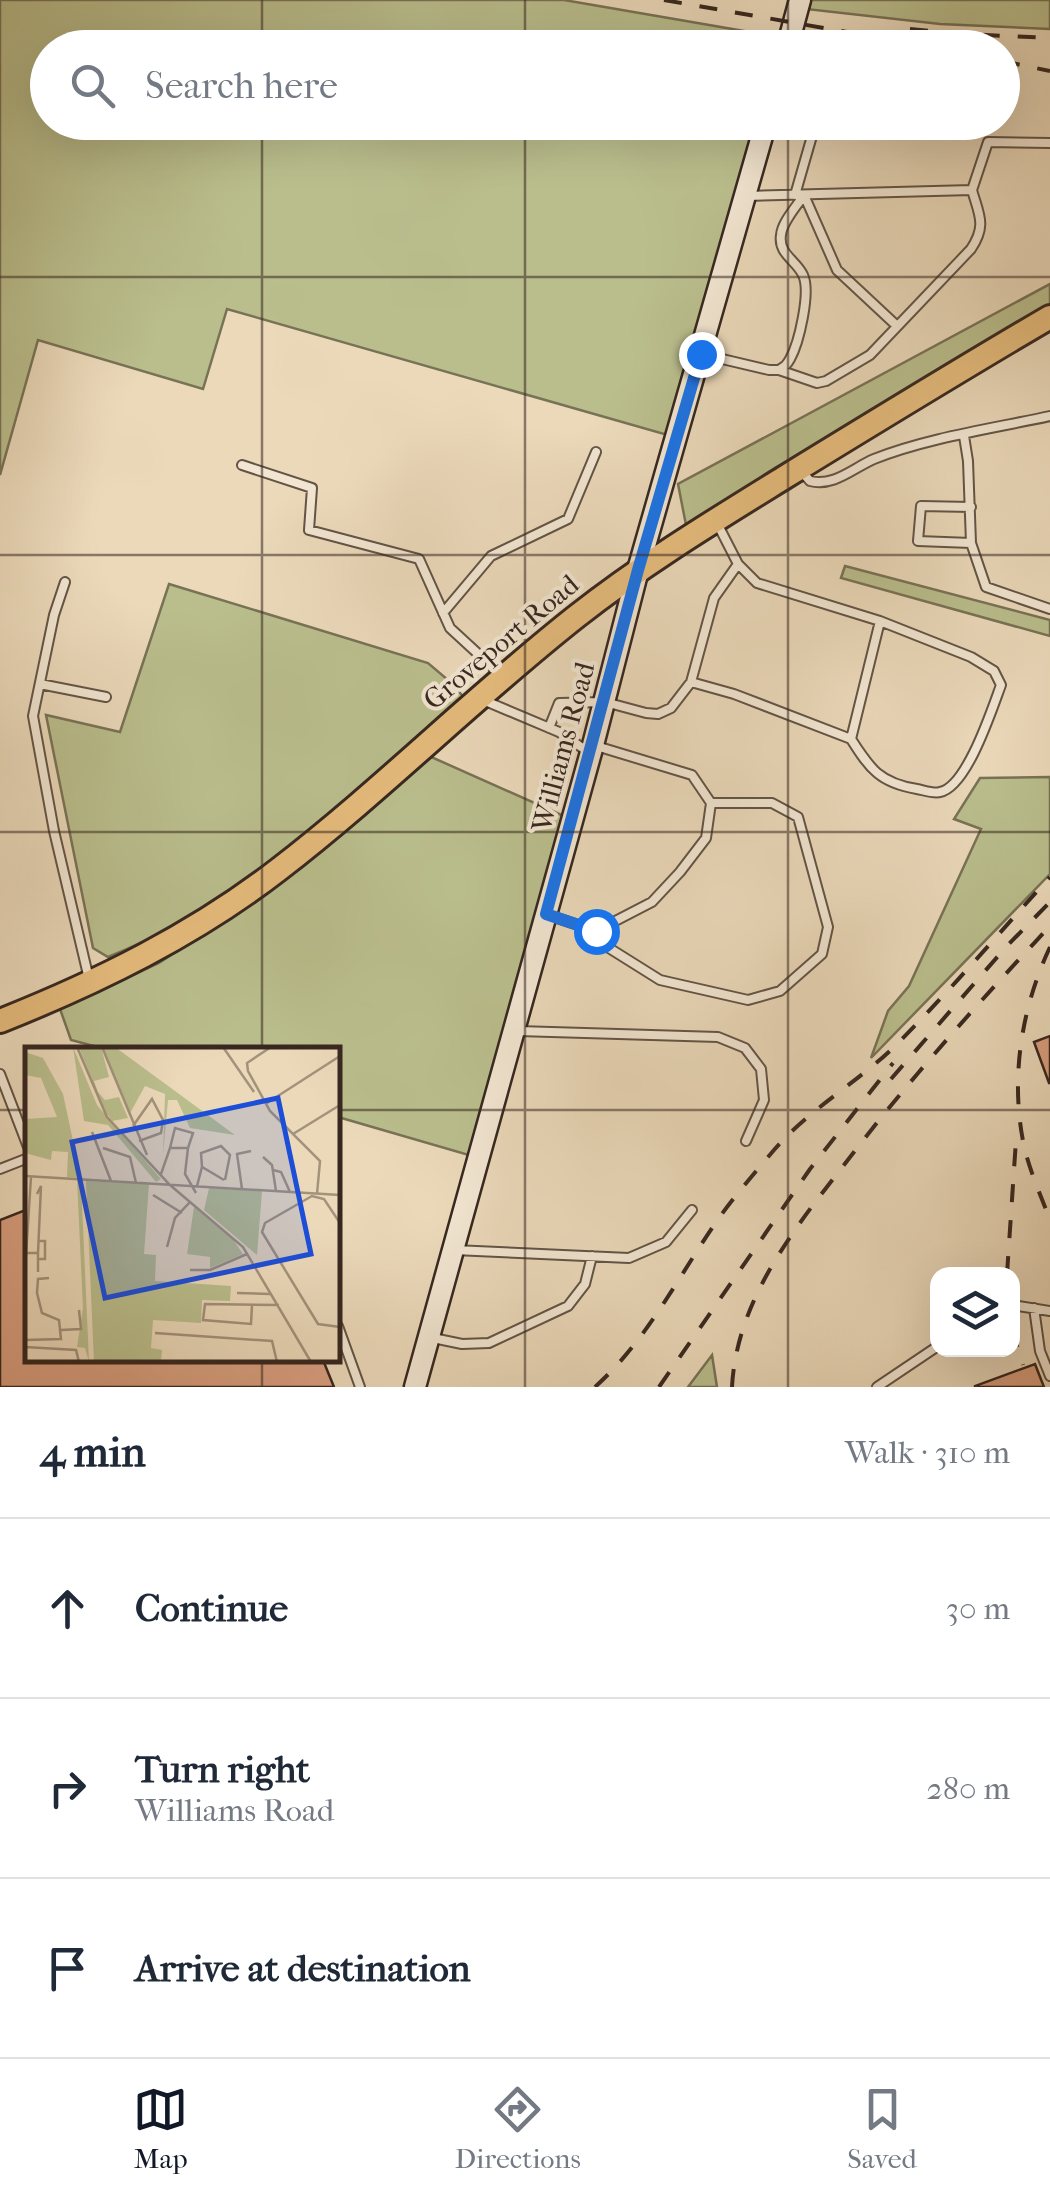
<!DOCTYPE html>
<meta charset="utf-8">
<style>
body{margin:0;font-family:"IM FELL French Canon",serif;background:#f6f6f7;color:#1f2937}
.controls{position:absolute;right:30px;bottom:30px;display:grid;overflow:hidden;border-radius:20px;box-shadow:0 10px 40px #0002}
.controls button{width:90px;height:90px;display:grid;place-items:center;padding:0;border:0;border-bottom:2px solid #e0e1e3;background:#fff;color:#1f2937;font:50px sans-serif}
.stop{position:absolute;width:30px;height:30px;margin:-22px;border:8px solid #1a73e8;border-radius:50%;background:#fff}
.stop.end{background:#1a73e8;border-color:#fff;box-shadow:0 2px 10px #0008}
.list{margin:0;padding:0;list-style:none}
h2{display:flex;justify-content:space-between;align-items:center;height:130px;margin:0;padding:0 40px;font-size:42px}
h2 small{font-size:32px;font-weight:400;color:#747a83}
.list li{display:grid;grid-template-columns:65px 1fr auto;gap:30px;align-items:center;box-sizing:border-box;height:180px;padding:0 40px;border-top:2px solid #e0e1e3}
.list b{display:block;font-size:38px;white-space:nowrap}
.list p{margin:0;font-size:32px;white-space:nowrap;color:#747a83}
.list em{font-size:32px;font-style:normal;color:#747a83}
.icon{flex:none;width:55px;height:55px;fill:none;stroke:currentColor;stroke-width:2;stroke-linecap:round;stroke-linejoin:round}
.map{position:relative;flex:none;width:1050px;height:1387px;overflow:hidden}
.search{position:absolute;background:#fff;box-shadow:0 10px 40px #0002;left:30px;right:30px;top:30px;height:110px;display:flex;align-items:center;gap:25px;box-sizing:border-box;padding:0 35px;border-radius:55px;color:#747a83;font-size:38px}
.sheet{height:670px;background:#fff}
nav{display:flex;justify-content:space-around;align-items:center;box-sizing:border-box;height:140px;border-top:2px solid #e0e1e3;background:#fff;font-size:28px;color:#747a83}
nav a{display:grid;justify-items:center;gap:5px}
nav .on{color:#111827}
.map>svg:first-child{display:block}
</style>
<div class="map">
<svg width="1050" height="1387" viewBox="0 0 1050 1387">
<rect width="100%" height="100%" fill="#ebd9ba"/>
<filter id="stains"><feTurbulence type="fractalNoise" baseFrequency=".002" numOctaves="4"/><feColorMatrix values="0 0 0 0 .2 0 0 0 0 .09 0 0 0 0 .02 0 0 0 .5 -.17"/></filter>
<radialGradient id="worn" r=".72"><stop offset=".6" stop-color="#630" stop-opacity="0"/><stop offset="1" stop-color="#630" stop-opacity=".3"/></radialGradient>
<path fill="#babe8d" stroke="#787256" stroke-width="2.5" d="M0 0H564L744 31 781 39 779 48H48V122L758 123 671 436 227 309 203 389 38 340 0 475Z
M808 0H1050V29L940 24 806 9Z
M1050 284V306L974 348 686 525 678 484Z
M845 566 1050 620V636L841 578Z
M169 584 428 663 454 685 464 698C354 793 245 902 108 957L93 948 46 715 120 732Z
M429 756 566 817 472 1156 338 1117V1050L105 1049 71 1040 60 1009 159 963 241 909 344 831Z
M1050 777V874L871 1058 888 1011 909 986 981 829 954 819 980 778Z
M712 1355 717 1387H688Z"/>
<path fill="#d99f80" stroke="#362720" stroke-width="2.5" d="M1050 1036V1083H1049L1034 1042Z
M28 1209V1360H323L334 1387H0V1220Z
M1035 1364 1044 1387H975V1386Z"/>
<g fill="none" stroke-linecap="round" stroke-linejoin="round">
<defs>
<path id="service" d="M795 195 816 122
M804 195 837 270 897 326
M746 196 972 190 988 142 1050 143
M701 354 769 370H779L817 383 826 381 870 355 971 249C987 225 979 215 972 190
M779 370C785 366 786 366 790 359 799 343 811 292 803 275 796 260 778 254 781 235 782 222 797 206 804 195
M964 436 968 461 971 543 986 587 1050 609
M242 465 312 488 309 530 419 559 450 628 500 674
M801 471 810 481C834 487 853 468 874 459 926 438 995 428 1050 416
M971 507 921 506 918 541 971 543
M65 582 54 615 33 716 54 831 89 979
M443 613 491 556 568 519 596 452
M691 682 734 694 851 739 880 621 757 583 738 564 718 525
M40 684 106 697
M483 700 559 732 587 751
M549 728 559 703 605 702 646 713 658 714 671 708 691 682 714 598 738 564
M851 739C870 769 880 783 917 789 923 790 934 794 940 792 967 787 992 709 1001 685L994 671 971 657 880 621
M548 915 596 931 652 902 680 872 706 838 711 803 692 775 593 745
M596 931 609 948 660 980 748 1000 780 991 822 954 828 927 798 817 772 803H711
M518 1031 718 1037 745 1048 761 1069 764 1100 746 1141
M0 1074 28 1147
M0 1169 28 1158
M454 1250 629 1258 666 1242 692 1210
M1012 1305 1050 1311
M1034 1308 1040 1351 1050 1376
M338 1326 360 1387
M433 1338 462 1344 489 1343 568 1306 585 1284 592 1256
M877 1387 938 1346"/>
<path id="secondary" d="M787 48 800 0
M415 1387 593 745 638 570 766 122"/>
<path id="primary" d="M0 1021C98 982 194 935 278 870 382 790 474 697 577 616 643 564 714 521 785 477 873 423 961 369 1050 317"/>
</defs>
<use href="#service" stroke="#635446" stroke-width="12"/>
<use href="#secondary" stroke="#362720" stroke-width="25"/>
<use href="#primary" stroke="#362720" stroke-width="28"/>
<use href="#service" stroke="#f2e6d2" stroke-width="8"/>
<use href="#secondary" stroke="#f2e6d2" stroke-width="20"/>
<use href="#primary" stroke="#e6bc7d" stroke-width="22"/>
<path stroke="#362720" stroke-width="4" stroke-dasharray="18 18" stroke-linecap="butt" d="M664 0 938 48
M910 29 963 34 1050 38
M1002 61 1050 71
M1050 947C1021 1009 1010 1079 1024 1146 1030 1172 1041 1196 1050 1220
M891 1079 1006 947 1050 902
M1007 1274 1016 1140
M1012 1330 1023 1365
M595 1387C645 1342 675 1283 712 1228 730 1201 753 1175 774 1150 809 1109 857 1083 895 1046 949 992 999 933 1050 877
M659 1387 810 1169 893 1063
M732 1387C737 1295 800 1222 854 1152 915 1073 982 999 1050 926"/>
</g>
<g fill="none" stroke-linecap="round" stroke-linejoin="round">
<path stroke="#1a73e8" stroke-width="12" d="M596 931 546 914 638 570 701 354"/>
</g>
<path fill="none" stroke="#362720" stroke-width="2.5" stroke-opacity="0.55" d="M262 0V48M525 0V48M788 0V48M262 122V1050M525 122V1387M788 122V1387M0 277H1050M0 555H1050M0 832H1050M0 1110H28M338 1110H1050M262 1360V1387"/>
<g text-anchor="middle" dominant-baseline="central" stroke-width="8" stroke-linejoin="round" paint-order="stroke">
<g font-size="28" fill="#362720" stroke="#f2e6d2">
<text transform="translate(501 642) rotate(-40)">Groveport Road</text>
<text transform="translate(563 747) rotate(-75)">Williams Road</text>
</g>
</g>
<g transform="translate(25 1047)">
<rect width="315" height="315" fill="#ebd9ba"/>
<path d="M48 0 72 58 136 132 131 135 83 78 59 74ZM54 0H76L84 30 69 34 73 45 80 53 94 50 103 71 87 74 78 61ZM78 0H90L210 88 165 81 152 53H143L138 108 140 47 120 39 104 68ZM0 5 18 11 38 47 56 131 42 130 43 105 27 104 26 113 0 106V72L32 70 16 31 0 28ZM52 133 56 134 64 315 60 301 52 300 58 261ZM61 134 124 137 119 207 131 208 130 234 206 239 205 254 177 253 176 276 128 273 126 301 137 303 136 315H69ZM184 141 237 144 232 208 179 163ZM169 160 207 191 218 207 185 221V210L162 207Z" fill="#babe8d"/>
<path fill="none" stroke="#a3927c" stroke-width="2.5" d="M52 0 82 70 145 138 218 200 286 315M77 0 122 108M198 0 229 45M246 0 222 16 223 24 245 64 295 114 292 147M242 56 315 9M108 79 127 52 138 73 136 86 114 94M67 85 86 134M268 87 315 58M78 101 105 110 111 136M145 101 150 81 168 86 163 101M238 110 247 118 251 144M177 120 176 106 196 99 205 108 200 133M248 123 256 125 265 145M136 127 145 101H163L160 127 171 146M0 129 315 148M172 139 177 120 199 133M217 142 212 107 226 104M12 147 16 139 13 206M128 148 157 166M315 176 299 152 287 149 240 176 237 185 293 277 315 280M13 194H20V212H13M142 200 150 171 165 155M0 206H13V225M0 223 6 130M165 223H185L222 207M212 246 245 247M227 258 226 277 178 273 180 257 254 258M36 283 56 282 54 263M130 286 247 294 252 315M0 293 36 292 34 273 17 266 12 246 13 232 24 231M0 300 51 303 54 315"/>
<path fill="#1d4ed8" fill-opacity="0.15" stroke="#1d4ed8" stroke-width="5" d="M253 51 286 207 80 251 47 95Z"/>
<rect width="315" height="315" fill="none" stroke="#362720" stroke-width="5"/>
</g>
<rect width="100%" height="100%" filter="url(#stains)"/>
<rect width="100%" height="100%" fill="url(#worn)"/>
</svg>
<div class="controls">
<button><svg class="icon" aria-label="layers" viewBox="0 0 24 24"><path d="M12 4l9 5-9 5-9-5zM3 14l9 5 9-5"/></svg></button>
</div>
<div class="stop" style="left:596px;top:931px"></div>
<div class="stop end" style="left:701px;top:354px"></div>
<div class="search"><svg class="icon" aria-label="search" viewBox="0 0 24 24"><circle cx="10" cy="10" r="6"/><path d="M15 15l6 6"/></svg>Search here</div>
</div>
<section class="sheet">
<h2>4 min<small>Walk · 310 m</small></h2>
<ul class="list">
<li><svg class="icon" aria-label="ahead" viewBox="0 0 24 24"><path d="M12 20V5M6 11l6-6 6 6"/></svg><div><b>Continue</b></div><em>30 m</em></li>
<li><svg class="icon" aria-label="right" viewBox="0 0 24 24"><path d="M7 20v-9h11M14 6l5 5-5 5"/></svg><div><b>Turn right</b><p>Williams Road</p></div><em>280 m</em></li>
<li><svg class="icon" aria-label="arrive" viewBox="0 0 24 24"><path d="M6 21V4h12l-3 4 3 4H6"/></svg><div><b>Arrive at destination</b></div></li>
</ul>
</section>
<nav>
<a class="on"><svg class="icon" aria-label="map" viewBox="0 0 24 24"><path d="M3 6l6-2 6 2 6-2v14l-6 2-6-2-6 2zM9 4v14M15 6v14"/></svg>Map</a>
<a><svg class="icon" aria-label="directions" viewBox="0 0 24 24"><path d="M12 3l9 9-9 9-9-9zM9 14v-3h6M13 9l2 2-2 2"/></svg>Directions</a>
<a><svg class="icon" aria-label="saved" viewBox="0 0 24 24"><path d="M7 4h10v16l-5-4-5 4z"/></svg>Saved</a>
</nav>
